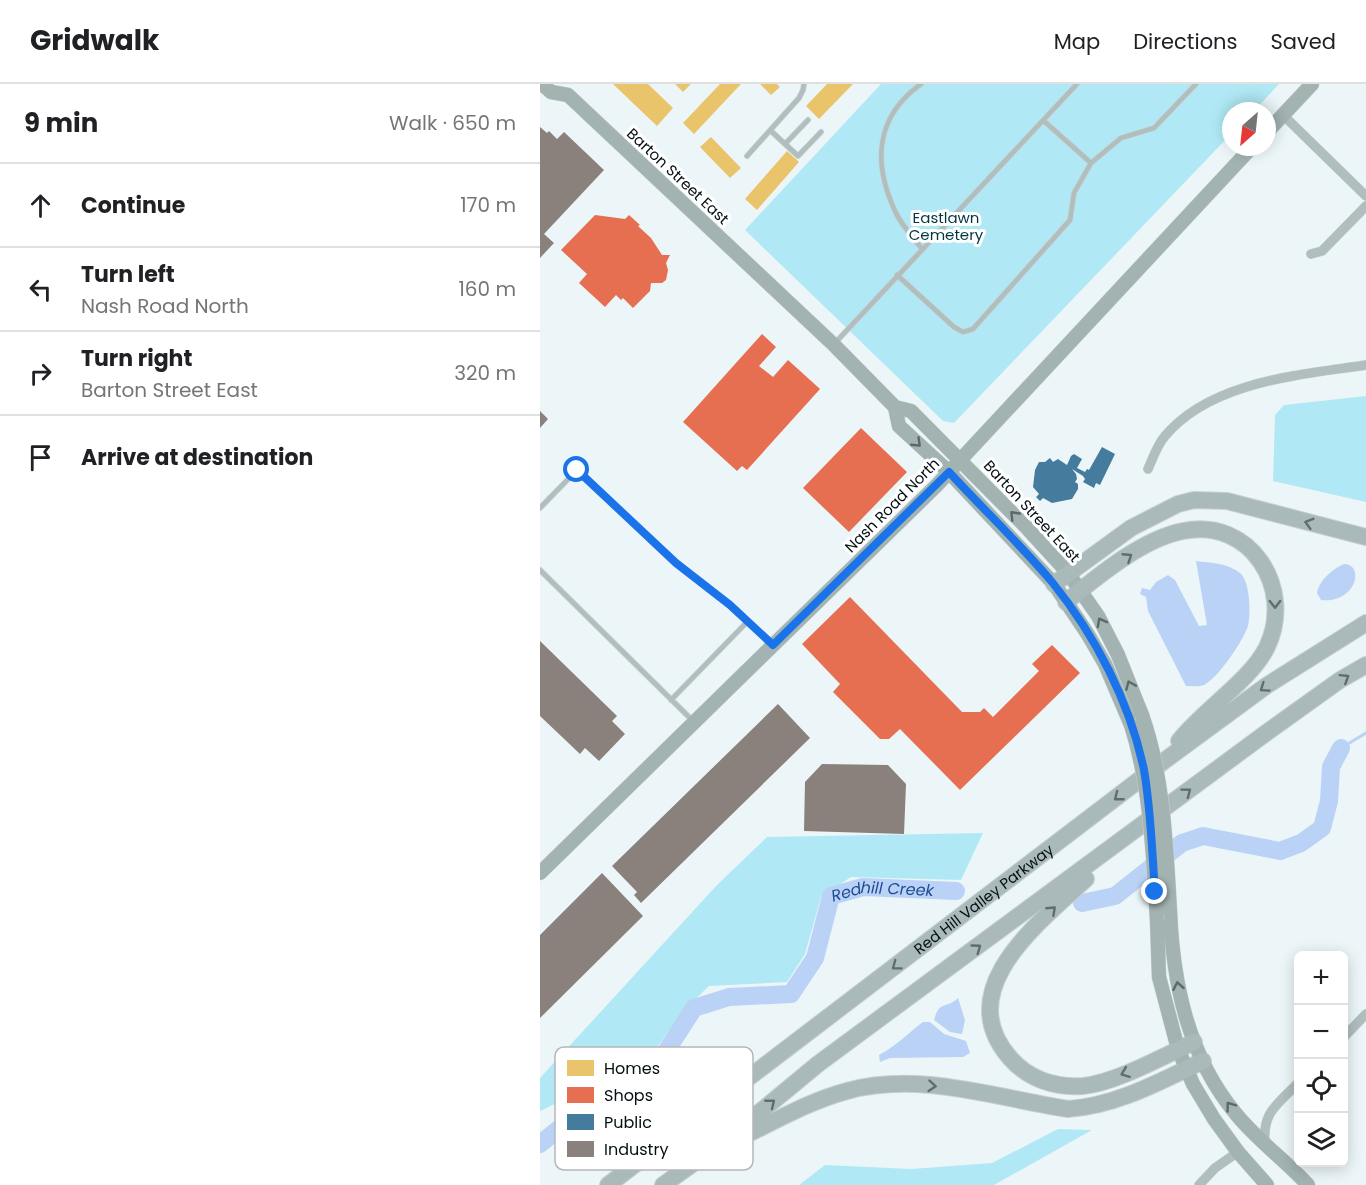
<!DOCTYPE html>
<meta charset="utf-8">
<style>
body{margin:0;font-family:Poppins,sans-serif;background:#f2f2f2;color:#202124}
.controls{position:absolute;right:18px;bottom:18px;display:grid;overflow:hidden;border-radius:9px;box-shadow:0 3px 15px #0003}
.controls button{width:54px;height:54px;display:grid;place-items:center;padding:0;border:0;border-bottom:2px solid #e0e0e0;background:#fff;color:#202124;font:30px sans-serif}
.compass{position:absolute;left:682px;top:18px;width:54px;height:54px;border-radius:50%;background:#fff;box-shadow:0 3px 15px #0003;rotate:207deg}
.stop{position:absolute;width:18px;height:18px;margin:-14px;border:4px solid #1a73e8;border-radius:50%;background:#fff}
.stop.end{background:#1a73e8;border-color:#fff;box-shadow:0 2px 6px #0008}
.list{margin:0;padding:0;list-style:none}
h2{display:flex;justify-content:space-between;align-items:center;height:78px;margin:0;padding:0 24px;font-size:26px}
h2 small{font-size:20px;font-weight:400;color:#757577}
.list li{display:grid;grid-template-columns:39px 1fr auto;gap:18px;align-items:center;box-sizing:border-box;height:84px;padding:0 24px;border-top:2px solid #e0e0e0}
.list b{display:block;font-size:22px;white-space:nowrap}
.list p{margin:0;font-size:20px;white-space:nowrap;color:#757577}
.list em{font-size:20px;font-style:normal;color:#757577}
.icon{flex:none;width:33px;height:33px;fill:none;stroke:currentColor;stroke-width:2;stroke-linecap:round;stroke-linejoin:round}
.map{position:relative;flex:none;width:826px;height:1101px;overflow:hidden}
header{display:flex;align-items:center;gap:36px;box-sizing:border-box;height:84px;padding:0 30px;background:#fff;border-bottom:2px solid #e0e0e0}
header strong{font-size:28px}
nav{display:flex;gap:33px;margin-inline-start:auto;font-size:21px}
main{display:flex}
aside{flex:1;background:#fff}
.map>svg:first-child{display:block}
</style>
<header>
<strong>Gridwalk</strong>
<nav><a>Map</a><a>Directions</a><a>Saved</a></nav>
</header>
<main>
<aside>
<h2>9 min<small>Walk · 650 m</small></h2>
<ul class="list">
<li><svg class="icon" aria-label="ahead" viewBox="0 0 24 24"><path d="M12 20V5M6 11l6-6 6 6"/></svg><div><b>Continue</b></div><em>170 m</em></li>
<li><svg class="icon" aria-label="left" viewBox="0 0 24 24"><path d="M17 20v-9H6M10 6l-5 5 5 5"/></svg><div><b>Turn left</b><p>Nash Road North</p></div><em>160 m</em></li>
<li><svg class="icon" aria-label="right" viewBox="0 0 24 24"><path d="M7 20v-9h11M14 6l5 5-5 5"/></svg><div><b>Turn right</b><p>Barton Street East</p></div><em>320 m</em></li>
<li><svg class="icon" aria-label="arrive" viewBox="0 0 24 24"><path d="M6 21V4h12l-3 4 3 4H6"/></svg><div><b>Arrive at destination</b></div></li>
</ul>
</aside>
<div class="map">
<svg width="826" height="1101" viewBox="0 0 826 1101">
<rect width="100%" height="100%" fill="#ecf6f8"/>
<path fill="#b0e9f5" d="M341 0H739L714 27H691V50L414 339 403 337 205 146Z
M826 312V418L733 397 735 331 744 321Z
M443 749 421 796 311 793 281 813 265 870 247 898 169 902 142 928 108 976 0 1027V994L177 801 227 753Z
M518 1045 552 1046 454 1101H259L285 1081 371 1085 452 1079Z"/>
<path fill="#b9d2f6" d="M656 477C671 479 688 479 700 489 710 497 711 529 708 542 703 557 678 594 664 601 660 603 651 602 646 602L608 527 606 513 600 510 602 504 610 506 616 498 628 491 635 496 659 542 667 541Z
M804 480C826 481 815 520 781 516L777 509C779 497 792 485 804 480Z
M418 914 425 936 422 950 410 948 394 936C400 915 406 926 418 914Z
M383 938H390L404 950 426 957 430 969 423 973 350 974 340 978 339 971C355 963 368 949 383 938Z"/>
<path fill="#e9c46a" d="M73 0H108L133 24 117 42Z
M135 0H151L143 8Z
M180 0H201L154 50 143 39Z
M220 0H237L240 3 231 11Z
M287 0H313L279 35 266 22Z
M171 53 201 84 190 94 160 63Z
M247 67 259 78 217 126 205 115Z"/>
<path fill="#e76f51" d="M55 131 85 135 89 131 100 141 98 142 111 154 122 171H130L126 179 128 186 126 196 122 199H111L110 207 93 224 83 214 81 216 76 211 65 223 39 199 47 190 21 166Z
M222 250 236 263 219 282 233 293 248 276 280 305 207 386 202 382 197 387 143 338Z
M321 344 367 388 309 448 263 404Z
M310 513 422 628H440L444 624 453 633 499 587 492 580 512 561 540 589 420 706 360 645 349 655H340L293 608 300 600 262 560Z"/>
<path fill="#457b9d" d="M562 363 575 370 560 401 556 399 554 404 543 398 545 395 543 392 532 385 536 390 537 395 535 398 538 400V405L532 415 512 419 503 414 500 417 496 413 499 410 493 403 495 386 499 378H505L510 374 513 378 518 375 527 381 531 372 534 370 542 375 537 384 545 388 547 385 549 386Z"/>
<path fill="#8a817c" d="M0 43 7 49 9 47 17 55 24 48 64 86 4 150 14 159 0 174Z
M0 327 8 335 0 344Z
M0 557 77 632 72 637 85 650 59 677 45 664 40 670 0 632Z
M238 620 270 654 101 819 94 811 97 808 72 782Z
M282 680 348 681 366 700 364 750 264 747 265 698Z
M62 789 103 832 0 934V851Z"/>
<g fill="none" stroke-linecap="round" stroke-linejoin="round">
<path stroke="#b9d2f6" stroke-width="3" d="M801 664 826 649"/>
<g stroke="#b9d2f6" stroke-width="18">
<path d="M542 819 575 812 642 759 663 752 740 767 761 759 782 744 789 717 791 683 801 664"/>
<path id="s1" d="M0 1060 25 1040 47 1012 116 983 154 924 189 913 251 910 275 874 291 812 323 803 416 807"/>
</g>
<defs>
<path id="service" d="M381 0C335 33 333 79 355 127 361 141 373 153 382 165
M504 37 551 79
M231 47 258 72 281 48
M245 60 268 36
M207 72 259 14 263 6 264 0
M357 191 414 243 423 248 433 245 530 136 534 109 551 79 581 54 614 44 656 0
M295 259 537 0
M0 424 37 386 136 479 190 521 231 559
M0 486 152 636
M131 616 207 538"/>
<path id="minor" d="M743 31 826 112
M771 170 782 167 826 122
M608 385C613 374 617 361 625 352 671 297 760 291 826 281
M804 953 826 930
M725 1060C722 1028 737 1021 758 999
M659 1101 675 1084 698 1068"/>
<path id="secondary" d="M2 0 11 8 28 11 294 261 355 323 371 327 486 443 528 489 558 532 578 571 602 631
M727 48 772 0
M355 323 359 342 409 388 514 500 547 549 565 580 591 641
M0 789 397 401 712 63
M630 827C633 900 648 972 696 1030 717 1056 745 1076 768 1101
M617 836 619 893 638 965 653 1000 674 1035 698 1068 727 1101"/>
<g id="motorway">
<path d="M514 500 591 444 638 420 654 416 687 417 826 453"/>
<path d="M526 518C558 492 602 455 643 447 710 433 755 504 727 563 711 596 662 627 639 657"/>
<path d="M546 795C500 838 410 905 470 974 488 995 515 1004 543 1002 575 999 624 972 654 958"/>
<path d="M195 1054 202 1053C237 1036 270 1017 307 1007 380 987 456 1014 528 1025 576 1022 621 997 663 977"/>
<path id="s2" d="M68 1101 624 677 726 602 826 539"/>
<path d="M123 1101 186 1056 278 980 726 649 800 596 826 581"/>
</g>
</defs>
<use href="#service" stroke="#c8d0d2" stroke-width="6"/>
<use href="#minor" stroke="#c8d0d2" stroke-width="10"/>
<use href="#secondary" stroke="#c8d0d2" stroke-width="15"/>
<use href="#motorway" stroke="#c8d0d2" stroke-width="18"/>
<use href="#service" stroke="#b0bebd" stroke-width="4.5"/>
<use href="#minor" stroke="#b0bebd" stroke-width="9"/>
<use href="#secondary" stroke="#a2b3b1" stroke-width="14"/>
<use href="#motorway" stroke="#aababa" stroke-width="16"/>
<defs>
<path id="secondary-bridge" d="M602 631C624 694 626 761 630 827
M591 641C611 704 613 771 617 836"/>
</defs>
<use href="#secondary-bridge" stroke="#c8d0d2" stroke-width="15" stroke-linecap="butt"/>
<use href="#secondary-bridge" stroke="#a2b3b1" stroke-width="14"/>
</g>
<defs><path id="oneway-chevron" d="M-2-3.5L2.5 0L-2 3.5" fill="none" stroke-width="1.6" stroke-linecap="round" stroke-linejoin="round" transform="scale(1.5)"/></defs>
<g stroke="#5b6969">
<use href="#oneway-chevron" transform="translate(377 359) rotate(44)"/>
<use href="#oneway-chevron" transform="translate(474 431) rotate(-134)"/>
<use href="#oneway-chevron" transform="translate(561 538) rotate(-118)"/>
<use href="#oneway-chevron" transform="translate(590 601) rotate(-113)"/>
<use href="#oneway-chevron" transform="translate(638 902) rotate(-100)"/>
<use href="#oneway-chevron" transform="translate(690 1022) rotate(-126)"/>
</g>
<g stroke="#5f6d6e">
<use href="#oneway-chevron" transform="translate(769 439) rotate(-164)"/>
<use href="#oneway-chevron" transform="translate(588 473) rotate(-33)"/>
<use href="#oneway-chevron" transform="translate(735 520) rotate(89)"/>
<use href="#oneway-chevron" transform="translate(805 594) rotate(-32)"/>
<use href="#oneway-chevron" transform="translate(724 604) rotate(145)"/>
<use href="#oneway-chevron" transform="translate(647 708) rotate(-37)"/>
<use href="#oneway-chevron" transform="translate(578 713) rotate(142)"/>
<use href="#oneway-chevron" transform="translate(512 826) rotate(-43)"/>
<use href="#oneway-chevron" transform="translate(437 864) rotate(-36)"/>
<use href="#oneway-chevron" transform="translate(356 882) rotate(143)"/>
<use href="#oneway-chevron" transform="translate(585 989) rotate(159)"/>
<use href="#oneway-chevron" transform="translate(392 1002) rotate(5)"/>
<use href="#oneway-chevron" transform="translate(231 1019) rotate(-39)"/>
</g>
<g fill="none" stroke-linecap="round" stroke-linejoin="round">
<path stroke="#1a73e8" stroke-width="8" d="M37 386 136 479 190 521 233 561 409 388C443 425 480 460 512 498 555 551 590 618 604 686 611 726 612 768 615 808"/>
</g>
<g text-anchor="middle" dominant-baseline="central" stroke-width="6" stroke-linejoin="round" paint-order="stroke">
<g font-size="15" fill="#040f11" stroke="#fff">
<text transform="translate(138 92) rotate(43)">Barton Street East</text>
<text transform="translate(352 421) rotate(-45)">Nash Road North</text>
<text transform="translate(492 427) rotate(47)">Barton Street East</text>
<text stroke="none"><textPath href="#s2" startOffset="472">Red Hill Valley Parkway</textPath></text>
</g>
<g font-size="15" fill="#03363f" stroke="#fff">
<text x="406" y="133">Eastlawn<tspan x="406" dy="17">Cemetery</tspan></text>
</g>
<g font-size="16" font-style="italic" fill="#204c96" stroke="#fff">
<text stroke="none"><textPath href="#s1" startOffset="471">Redhill Creek</textPath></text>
</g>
</g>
<rect x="15" y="963" width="198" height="123" rx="9" fill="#fff" stroke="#b4b7b8" stroke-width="1.5"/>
<rect x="27" y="976" width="27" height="16" fill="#e9c46a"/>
<rect x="27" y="1003" width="27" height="16" fill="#e76f51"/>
<rect x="27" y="1030" width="27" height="16" fill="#457b9d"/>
<rect x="27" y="1057" width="27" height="16" fill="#8a817c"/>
<g font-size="16" fill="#040f11">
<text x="64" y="990">Homes</text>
<text x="64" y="1017">Shops</text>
<text x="64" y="1044">Public</text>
<text x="64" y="1071">Industry</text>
</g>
</svg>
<div class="controls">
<button>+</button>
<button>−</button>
<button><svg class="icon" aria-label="locate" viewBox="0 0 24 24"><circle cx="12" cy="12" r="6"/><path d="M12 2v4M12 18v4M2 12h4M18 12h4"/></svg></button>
<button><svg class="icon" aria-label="layers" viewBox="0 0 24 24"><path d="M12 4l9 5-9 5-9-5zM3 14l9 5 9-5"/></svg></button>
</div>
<svg class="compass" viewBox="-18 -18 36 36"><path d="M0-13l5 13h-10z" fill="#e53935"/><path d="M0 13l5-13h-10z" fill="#757577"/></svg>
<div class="stop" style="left:37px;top:386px"></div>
<div class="stop end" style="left:615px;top:808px"></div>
</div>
</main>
